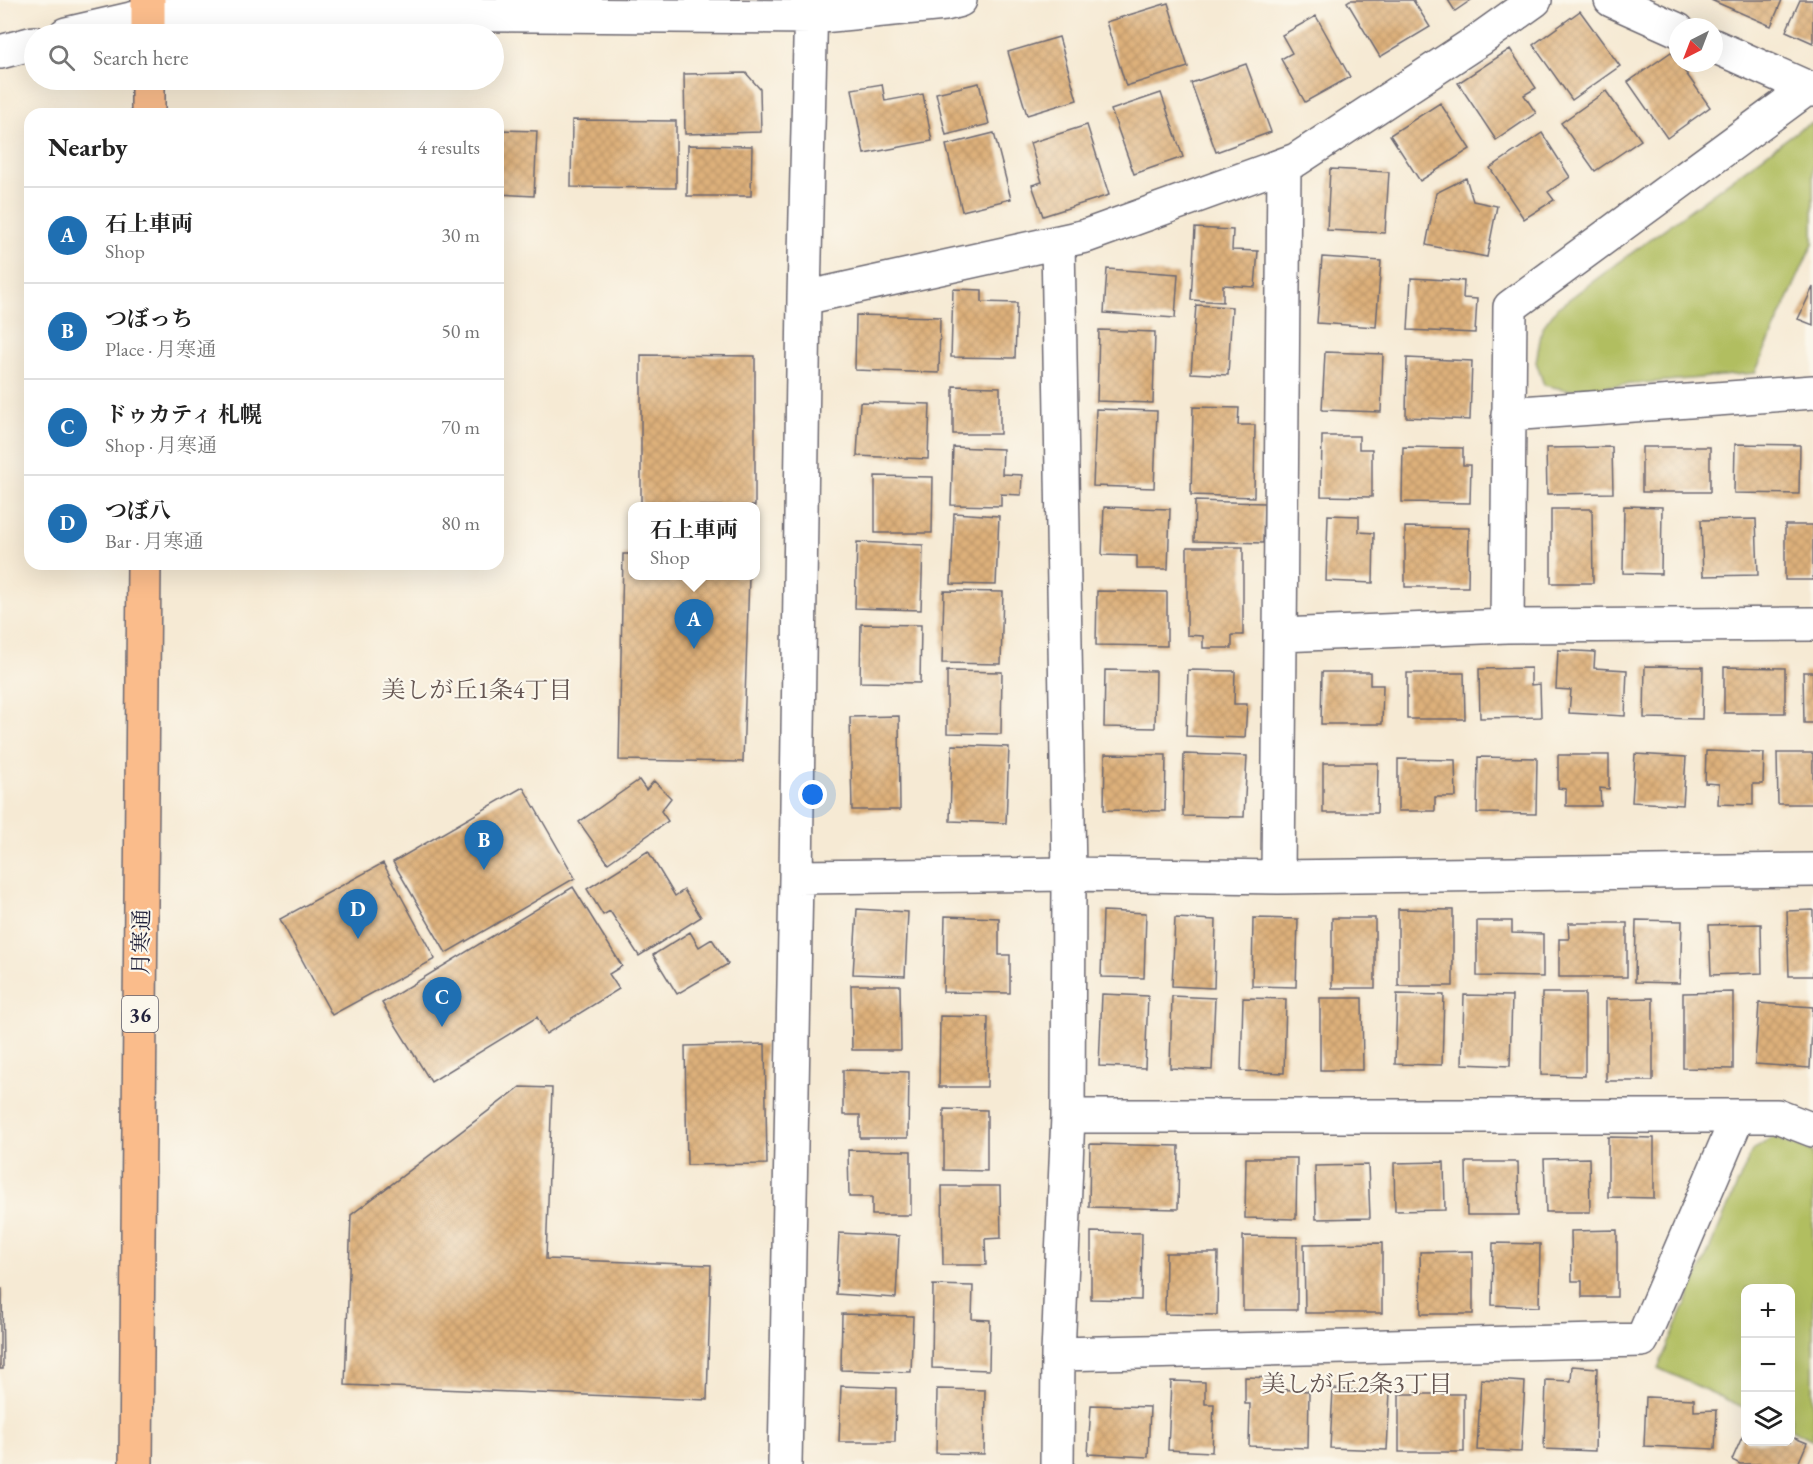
<!DOCTYPE html>
<meta charset="utf-8">
<style>
body{margin:0;font-family:"EB Garamond","Noto Serif JP",serif;background:#f6f6f6;color:#222}
.controls{position:absolute;right:18px;bottom:18px;display:grid;overflow:hidden;border-radius:12px;box-shadow:0 6px 24px #0002}
.controls button{width:54px;height:54px;display:grid;place-items:center;padding:0;border:0;border-bottom:2px solid #e0e0e0;background:#fff;color:#222;font:30px sans-serif}
.compass{position:absolute;left:1669px;top:18px;width:54px;height:54px;border-radius:50%;background:#fff;box-shadow:0 6px 24px #0002;rotate:222deg}
.you{position:absolute;left:813px;top:795px;width:21px;height:21px;margin:-15px;border:4px solid #fff;border-radius:50%;background:#1a73e8;box-shadow:0 0 0 9px #1a73e833}
.badge{display:grid;place-items:center;width:39px;height:39px;border-radius:50%;background:#1f6fb2;color:#fff;font-size:20px;font-weight:700}
.pin{position:absolute;translate:-50% -50px;filter:drop-shadow(0 2px 3px #0008)}
.pin::after{content:'';position:absolute;top:32px;width:21px;height:18px;background:inherit;clip-path:polygon(0 0,100% 0,50% 100%)}
.popup{position:absolute;left:628px;top:502px;width:132px;height:78px;box-sizing:border-box;display:grid;place-content:center;border-radius:12px;background:#fff;filter:drop-shadow(0 2px 4px #0005);font-size:20px;white-space:nowrap;color:#767676}
.popup b{font-size:22px;color:#222}
.popup::after{content:'';position:absolute;left:50%;top:100%;margin-left:-12px;border:12px solid transparent;border-top-color:#fff}
.list{margin:0;padding:0;list-style:none}
h2{display:flex;justify-content:space-between;align-items:center;height:78px;margin:0;padding:0 24px;font-size:26px}
h2 small{font-size:20px;font-weight:400;color:#767676}
.list li{display:grid;grid-template-columns:39px 1fr auto;gap:18px;align-items:center;box-sizing:border-box;height:96px;padding:0 24px;border-top:2px solid #e0e0e0}
.list b{display:block;font-size:22px;white-space:nowrap}
.list p{margin:0;font-size:20px;white-space:nowrap;color:#767676}
.list em{font-size:20px;font-style:normal;color:#767676}
.icon{flex:none;width:33px;height:33px;fill:none;stroke:currentColor;stroke-width:2;stroke-linecap:round;stroke-linejoin:round}
.map{position:relative;flex:none;width:1813px;height:1464px;overflow:hidden}
.search{position:absolute;background:#fff;box-shadow:0 6px 24px #0002;left:24px;top:24px;width:480px;height:66px;display:flex;align-items:center;gap:15px;box-sizing:border-box;padding:0 21px;border-radius:33px;color:#767676;font-size:22px}
.panel{position:absolute;background:#fff;box-shadow:0 6px 24px #0002;left:24px;top:108px;width:480px;height:462px;border-radius:18px}
.map>svg:first-child{display:block}
</style>
<div class="map">
<svg width="1813" height="1464" viewBox="0 0 1813 1464">
<defs>
<pattern id="building-cross-hatch" width="8" height="8" patternUnits="userSpaceOnUse" patternTransform="scale(1.5)"><rect width="8" height="8" fill="#ddb07a"/><path d="M0 0l8 8M0 8l8-8" fill="none" stroke="#bd976a"/></pattern>
</defs>
<rect width="100%" height="100%" fill="#fbf7ec"/>
<filter id="ink" filterUnits="userSpaceOnUse"><feTurbulence type="fractalNoise" baseFrequency=".0167" numOctaves="2"/><feDisplacementMap in="SourceGraphic" scale="12" xChannelSelector="R" yChannelSelector="G"/><feConvolveMatrix kernelMatrix="1 2 1 2 8 2 1 2 1" color-interpolation-filters="sRGB"/></filter>
<filter id="wash" filterUnits="userSpaceOnUse"><feTurbulence type="fractalNoise" baseFrequency=".008" numOctaves="4" result="noise"/><feDisplacementMap in="SourceGraphic" scale="24" xChannelSelector="R" yChannelSelector="G"/><feGaussianBlur stdDeviation="1.35" result="paint"/><feColorMatrix in="noise" values="0 0 0 0 0 0 0 0 0 0 0 0 0 0 0 0 0 1.4 0 .05"/><feComposite in="paint" operator="in"/></filter>
<g filter="url(#wash)">
<rect width="100%" height="100%" fill="#f6ead4"/>
<path fill="#b1be60" stroke="#6a704e" stroke-width="1.5" d="M1813 123V243L1755 373 1567 390 1544 385 1536 362 1542 328 1557 308 1800 129Z
M1773 1137 1813 1152V1440L1791 1429 1790 1288H1746L1745 1408 1658 1368 1752 1151Z"/>
<g id="blocks">
<path fill="url(#building-cross-hatch)" d="M1350 0H1413L1430 27 1380 57 1347 2Z
M1448 0H1471L1455 11Z
M1711 0H1782L1771 26Z
M1800 0H1813V43L1786 31Z
M1168 3 1188 67 1126 86 1106 22Z
M1580 11 1620 66 1572 100 1533 45Z
M1316 16 1350 77 1305 102 1281 59 1292 53 1282 35Z
M1059 37 1077 100 1027 115 1008 52Z
M1510 49 1536 88 1524 95 1536 113 1496 140 1458 83Z
M1671 52 1710 107 1667 138 1628 82Z
M1246 64 1271 132 1216 152 1191 83Z
M746 73 760 89 761 132 685 134 684 74Z
M979 83 989 124 946 135 936 93Z
M882 84 885 101 923 94 932 141 864 154 852 89Z
M1606 91 1641 140 1595 171 1561 123Z
M1161 93 1183 157 1134 174 1111 110Z
M1440 103 1470 149 1420 181 1390 135Z
M572 120 676 121V188L571 187Z
M1087 125 1109 195 1043 216 1032 185 1042 182 1030 143Z
M498 130 537 131 534 196 498 194Z
M994 133 1011 199 962 211 946 145Z
M1542 133 1570 177 1548 192 1554 200 1524 219 1490 168Z
M688 145 752 146 751 196H687Z
M1330 169 1389 172 1385 233 1327 230Z
M1466 178 1473 201 1497 206 1487 257 1426 245 1436 193Z
M1195 228 1233 230 1232 250 1258 251 1255 287 1223 285V302L1191 300Z
M1322 257 1381 261 1376 327 1317 323Z
M1107 269 1178 274 1175 318 1104 313Z
M1411 278 1464 281 1463 298 1477 299 1475 333 1408 330Z
M1813 287V325L1798 319Z
M953 289 982 290V302L1017 303 1015 358 951 357Z
M1196 305 1232 307 1228 375 1191 373Z
M856 315 940 317 939 373 855 370Z
M1099 330 1155 332 1153 403 1097 401Z
M1325 352 1383 354 1381 412 1322 410Z
M641 355 755 356V506H641Z
M1407 358 1472 361 1470 420 1406 417Z
M953 386 1000 387V434H953Z
M860 402 930 404 928 459 857 456Z
M1193 407 1239 408 1238 425H1255L1254 497 1191 495Z
M1096 409 1157 411 1154 488 1093 486Z
M1322 436H1359V449H1372V497L1321 496Z
M1735 444 1800 445 1799 494 1734 493Z
M953 447 1003 449 1002 474 1022 475 1021 495 1001 494V506L951 505Z
M1403 447 1463 448V465H1471L1470 503 1402 502Z
M1612 447 1613 493 1547 494 1546 448Z
M1642 447H1710V492H1642Z
M875 476 933 477 932 533H875Z
M1195 501 1264 503 1263 543 1194 541Z
M1624 506 1662 507 1661 574 1623 573Z
M1104 507 1170 509 1168 569H1137V556L1102 555Z
M1551 509H1592L1593 583H1551Z
M954 513 999 516 996 585 951 584Z
M1328 515 1359 516V532L1374 533 1373 583 1326 581Z
M1756 519 1758 575 1703 576 1701 520Z
M1785 525H1813V580H1785Z
M1405 527 1469 528 1468 587H1405Z
M857 542 923 545 921 610 855 608Z
M1187 547H1243V635H1232V648H1203V636L1187 635Z
M623 554H632V576H749L743 762 619 760Z
M944 591 1003 592 1001 664 942 663Z
M1097 591 1167 592V646L1096 645Z
M861 624 921 625 920 683 860 682Z
M1558 650 1595 652 1594 668 1627 670 1625 716 1569 713 1571 690 1556 689Z
M1645 666 1703 667 1702 719 1644 718Z
M1724 667 1785 668V713H1724Z
M1531 668V685L1540 684 1541 717 1480 718 1479 669Z
M1105 670 1156 671 1155 728 1104 727Z
M1188 670 1235 671 1234 704H1247L1245 738 1186 736Z
M947 671 1002 672 1001 734 947 733Z
M1322 672H1370V685H1383L1382 724H1321Z
M1803 672H1813V723H1804Z
M1407 673H1464L1465 719H1407Z
M899 716 900 810H852L850 717Z
M952 745 1009 747 1006 823 950 821Z
M1706 751 1764 753 1763 784H1753V805L1718 804 1719 784 1705 783Z
M1777 753H1813V804H1778Z
M1105 754 1166 755 1165 811 1104 810Z
M1184 754 1247 756 1244 817 1183 816Z
M1635 754 1686 757 1683 805 1632 802Z
M1558 755H1609V789L1600 788 1601 806H1566V789L1558 788Z
M1478 757 1537 758 1536 814 1477 813Z
M1398 759 1455 760 1456 797H1435V811H1398Z
M1323 763H1378L1377 813H1323Z
M639 780 646 790 654 781 671 798 661 811 668 821 608 863 579 822Z
M523 787 575 878 446 953 393 862Z
M648 851 675 896 684 890 701 917 639 956 610 911 603 915 587 889Z
M383 863 435 959 332 1015 280 919Z
M573 887 622 966 609 974 619 989 546 1034 537 1017 431 1082 382 1003Z
M857 909 908 912 905 976 853 974Z
M1398 909 1453 910V986H1398Z
M1813 910V976H1789L1787 911Z
M1103 911 1146 913 1144 978 1101 977Z
M945 916 999 918V955H1010V993L943 992Z
M1175 918 1216 920 1214 988 1172 986Z
M1253 918 1298 919 1296 987 1252 986Z
M1332 918H1375V988H1332Z
M1636 920 1682 921 1680 983 1635 982Z
M1477 921H1512V933L1543 934V977L1477 976Z
M1568 923H1627V977H1559V939H1569Z
M1761 924 1762 973 1711 975 1709 925Z
M690 932 699 947 712 939 728 964 677 994 653 955Z
M851 985H900L901 1050H852Z
M1733 992V1069L1683 1068V993Z
M1542 993H1585V1076L1541 1075Z
M1102 994 1148 996 1145 1068 1099 1066Z
M1397 994 1444 995 1442 1065 1395 1064Z
M1464 995 1512 996 1510 1066 1462 1064Z
M1172 996 1215 998 1212 1070 1170 1068Z
M1243 998 1286 999 1284 1073 1241 1071Z
M1320 998H1362L1363 1070H1320Z
M1653 998V1081H1606V999Z
M1759 1003 1813 1007 1810 1068 1755 1064Z
M940 1016 988 1017 987 1087H939Z
M765 1044 767 1164 687 1165 685 1046Z
M843 1070 909 1072 908 1138H860V1115H843Z
M520 1087 552 1088 546 1259 711 1265 707 1400 345 1385 351 1215Z
M944 1109 987 1110V1171L944 1170Z
M1608 1137 1654 1138V1198L1608 1197Z
M1090 1144 1179 1146 1178 1209 1089 1207Z
M848 1150 911 1151V1215H872V1197H849Z
M1246 1158H1297L1296 1219 1245 1218Z
M1589 1158 1590 1212H1546L1544 1159Z
M1444 1162 1445 1210 1395 1211 1394 1163Z
M1466 1162H1518L1519 1215H1467Z
M1368 1165 1370 1218 1316 1219 1315 1166Z
M942 1186H1000L1001 1238 985 1239 986 1265H943Z
M1617 1230V1297H1582V1281H1572L1571 1231Z
M1091 1232 1142 1233 1141 1300 1091 1299Z
M839 1233 899 1236 896 1298 836 1294Z
M1243 1236 1297 1237V1310H1243Z
M1382 1243V1313H1305L1304 1244Z
M1493 1243 1540 1244 1539 1307 1492 1305Z
M1473 1251V1314H1421L1420 1252Z
M1166 1253H1218L1217 1315 1165 1314Z
M933 1285 973 1286 972 1319 990 1320 989 1370 932 1368Z
M0 1289H2L3 1369H0Z
M842 1314 913 1316 911 1372 841 1370Z
M1572 1366 1597 1368 1595 1451 1544 1449 1546 1380 1571 1381Z
M1245 1377 1276 1378 1275 1389 1309 1391 1308 1448 1249 1446 1250 1404H1245Z
M1481 1379 1525 1382 1521 1452 1477 1450Z
M1171 1381 1205 1382V1404H1214L1212 1452 1168 1450Z
M841 1386 896 1388 895 1442H839Z
M937 1389 985 1390 984 1454 936 1453Z
M1333 1389 1390 1392 1387 1450 1330 1448Z
M1399 1394H1464V1452H1399Z
M1646 1397 1694 1399V1411L1717 1410 1715 1449 1644 1446Z
M1091 1405 1150 1407 1148 1457 1088 1454Z
M1746 1428V1442H1790V1436L1807 1443 1798 1464H1740L1732 1460Z"/>
</g>
</g>
<g filter="url(#ink)">
<use href="#blocks" fill-opacity="0" stroke="#6c6871" stroke-width="1.5"/>
<g fill="none" stroke-linecap="round" stroke-linejoin="round">
<defs>
<path id="minor" d="M1611 0 1678 30
M66 34 148 15 244 13 811 17 945 4 960 0
M1714 46 1813 90
M0 52 34 43
M804 298 1086 236 1296 160 1479 40 1535 0
M1508 414 1813 392
M1507 626 1510 307 1808 88
M1280 635 1507 626 1813 624
M796 877 1069 874 1278 877 1813 870
M1278 877 1284 165
M1068 1116H1777L1813 1130
M1058 1354 1642 1340 1738 1116
M785 1464 796 877 804 298 811 0
M1057 1464 1058 1354 1068 1116 1069 874 1058 242"/>
<path id="highway" d="M148 34V0
M148 114V80
M136 1464 144 564"/>
</defs>
<use href="#minor" stroke="#6c6871" stroke-width="36"/>
<use href="#highway" stroke="#6c6871" stroke-width="36"/>
<use href="#minor" stroke="#fff" stroke-width="33"/>
<use href="#highway" stroke="#fabc8b" stroke-width="33"/>
</g>
</g>
<g text-anchor="middle" dominant-baseline="central" stroke-width="4.5" stroke-linejoin="round" paint-order="stroke">
<rect fill="#fbf7ec" stroke="#636270" stroke-width="1.5" x="122" y="996" width="36" height="36" rx="4.5"/>
<g font-size="21" font-weight="bold" fill="#22223b">
<text x="140" y="1014">36</text>
</g>
<g font-size="22" fill="#22223b" stroke="#fbf7ec">
<text transform="translate(141 942) rotate(-89)">月寒通</text>
</g>
<g font-size="24" fill="#635451" stroke="#fbf7ec">
<text x="477" y="689">美しが丘1条4丁目</text>
<text x="1357" y="1383">美しが丘2条3丁目</text>
</g>
</g>
</svg>
<div class="controls">
<button>+</button>
<button>−</button>
<button><svg class="icon" aria-label="layers" viewBox="0 0 24 24"><path d="M12 4l9 5-9 5-9-5zM3 14l9 5 9-5"/></svg></button>
</div>
<svg class="compass" viewBox="-18 -18 36 36"><path d="M0-13l5 13h-10z" fill="#e53935"/><path d="M0 13l5-13h-10z" fill="#767676"/></svg>
<div class="you"></div>
<div class="pin badge" style="left:694px;top:649px">A</div>
<div class="popup"><b>石上車両</b>Shop</div>
<div class="pin badge" style="left:484px;top:870px">B</div>
<div class="pin badge" style="left:442px;top:1027px">C</div>
<div class="pin badge" style="left:358px;top:939px">D</div>
<div class="search"><svg class="icon" aria-label="search" viewBox="0 0 24 24"><circle cx="10" cy="10" r="6"/><path d="M15 15l6 6"/></svg>Search here</div>
<section class="panel">
<h2>Nearby<small>4 results</small></h2>
<ul class="list">
<li><span class="badge">A</span><div><b>石上車両</b><p>Shop</p></div><em>30 m</em></li>
<li><span class="badge">B</span><div><b>つぼっち</b><p>Place · 月寒通</p></div><em>50 m</em></li>
<li><span class="badge">C</span><div><b>ドゥカティ 札幌</b><p>Shop · 月寒通</p></div><em>70 m</em></li>
<li><span class="badge">D</span><div><b>つぼ八</b><p>Bar · 月寒通</p></div><em>80 m</em></li>
</ul>
</section>
</div>
